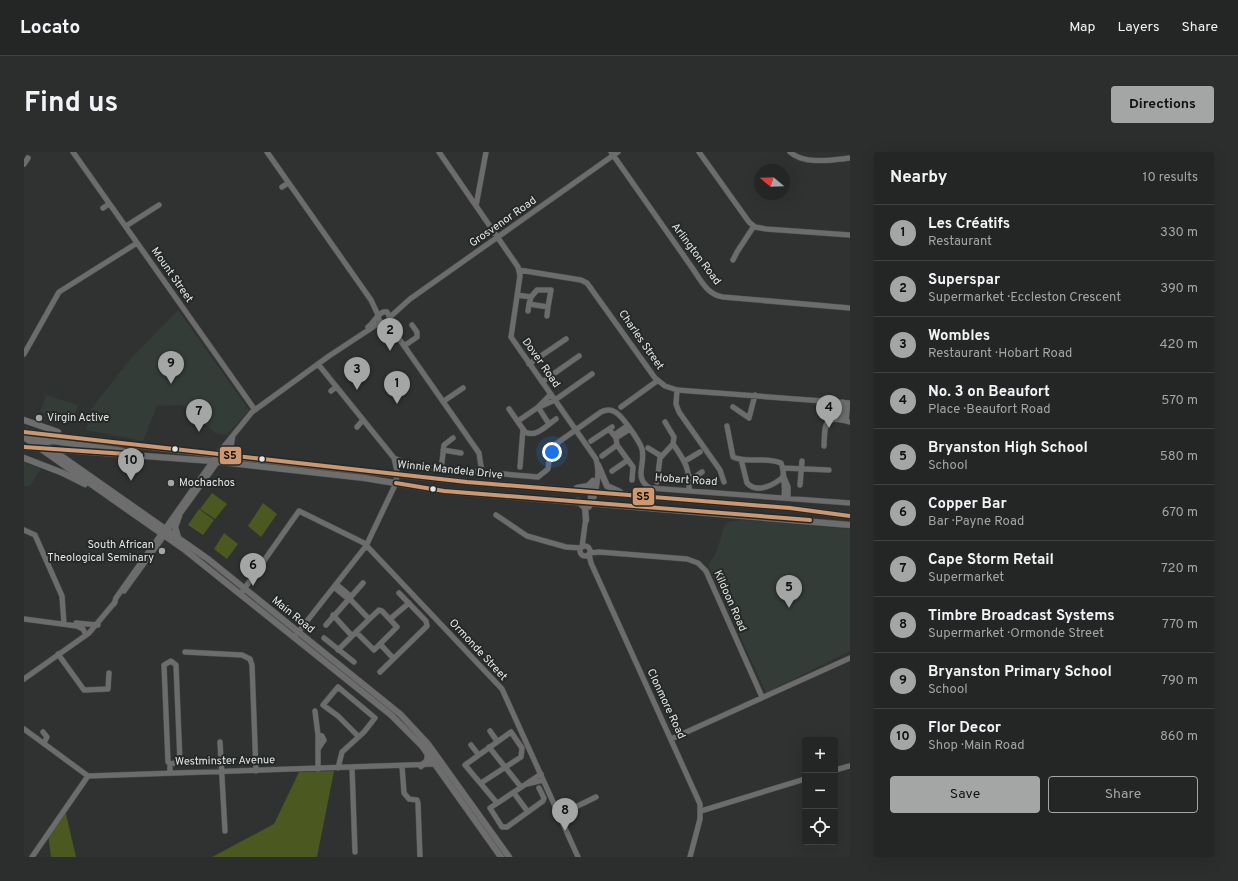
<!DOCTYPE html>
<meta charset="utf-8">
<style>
body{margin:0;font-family:Overpass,sans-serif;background:#2c2e2d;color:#f1f3f6}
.controls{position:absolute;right:12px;bottom:12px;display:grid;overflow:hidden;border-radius:4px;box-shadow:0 4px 16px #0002}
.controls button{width:36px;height:36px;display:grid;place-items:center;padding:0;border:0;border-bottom:1px solid #414342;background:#242625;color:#f1f3f6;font:20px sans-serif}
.compass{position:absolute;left:730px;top:12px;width:36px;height:36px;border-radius:50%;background:#242625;box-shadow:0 4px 16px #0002;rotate:289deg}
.you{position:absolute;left:528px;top:300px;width:14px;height:14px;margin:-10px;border:3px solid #fff;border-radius:50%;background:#1a73e8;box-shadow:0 0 0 6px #1a73e833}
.badge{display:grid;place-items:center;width:26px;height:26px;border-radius:50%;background:#a4a6a5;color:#111;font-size:13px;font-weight:700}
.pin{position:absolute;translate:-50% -33px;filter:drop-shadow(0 1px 2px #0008)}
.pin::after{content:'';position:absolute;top:21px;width:14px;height:12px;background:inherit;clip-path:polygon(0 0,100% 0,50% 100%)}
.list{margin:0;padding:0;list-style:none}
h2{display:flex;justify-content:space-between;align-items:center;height:52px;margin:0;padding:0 16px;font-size:17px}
h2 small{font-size:13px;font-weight:400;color:#a3a5a7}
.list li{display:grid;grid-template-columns:26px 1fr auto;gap:12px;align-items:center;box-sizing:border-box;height:56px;padding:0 16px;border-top:1px solid #414342}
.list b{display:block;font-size:15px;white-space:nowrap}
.list p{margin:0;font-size:13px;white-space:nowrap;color:#a3a5a7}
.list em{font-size:13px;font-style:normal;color:#a3a5a7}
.actions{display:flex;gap:8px;padding:12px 16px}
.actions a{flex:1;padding:9px 0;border:1px solid #a4a6a5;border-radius:4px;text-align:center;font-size:14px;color:#a4a6a5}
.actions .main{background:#a4a6a5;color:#111}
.icon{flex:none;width:22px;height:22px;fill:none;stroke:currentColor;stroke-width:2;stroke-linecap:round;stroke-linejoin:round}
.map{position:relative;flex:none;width:826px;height:705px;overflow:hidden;border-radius:4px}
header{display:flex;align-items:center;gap:24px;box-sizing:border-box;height:56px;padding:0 20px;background:#242625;border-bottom:1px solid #414342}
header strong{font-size:19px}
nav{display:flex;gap:22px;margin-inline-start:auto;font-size:14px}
.intro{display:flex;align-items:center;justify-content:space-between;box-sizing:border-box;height:96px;padding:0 24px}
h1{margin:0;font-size:28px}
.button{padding:10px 18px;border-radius:4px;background:#a4a6a5;color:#111;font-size:14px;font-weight:700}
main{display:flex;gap:24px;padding:0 24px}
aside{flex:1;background:#242625;border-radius:4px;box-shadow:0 4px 16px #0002}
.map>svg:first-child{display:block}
</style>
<header>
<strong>Locato</strong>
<nav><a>Map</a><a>Layers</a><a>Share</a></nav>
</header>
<div class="intro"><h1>Find us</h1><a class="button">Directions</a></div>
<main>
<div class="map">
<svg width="826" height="705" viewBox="0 0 826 705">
<rect width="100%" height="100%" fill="#303231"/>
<path fill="#333c37" d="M154 158 225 258 203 283 191 281 159 253 133 254 119 289 62 278 67 257 104 210Z
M22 243 54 253 49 270 16 260Z
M0 310 17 317 6 334H0Z
M719 368 826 377V499L742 541 684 413 692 401 700 375 704 370Z"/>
<path fill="#4b5820" d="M188 341 203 352 191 367 176 357Z
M239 351 253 362 237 385 224 374Z
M175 357 190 368 179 383 164 373Z
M200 381 214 392 203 407 190 397Z
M310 619 293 705H188L250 672 275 620Z
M41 658 52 705H27L24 682Z"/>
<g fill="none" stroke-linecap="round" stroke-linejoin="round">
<defs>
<path id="minor" d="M49 0 231 258
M243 0 347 148 354 163
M415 0 494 115 496 124 487 185 572 307C576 319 573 344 565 355
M587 0 669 117C677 129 684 143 699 145L826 156
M675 0 725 70 731 75 742 77 826 83
M766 0C780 13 808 8 826 6
M0 12 4 6
M258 35 264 31
M452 54 462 0
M79 56 85 52
M102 74 135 53
M709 108 713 100 730 74
M495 118 557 128 563 131 631 226 641 234 653 238 826 251
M493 143 507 145 513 138H527L524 155 505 152 507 145
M504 159 505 152
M523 164 524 155
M366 165 386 147 594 0
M361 171 369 178 455 301 458 321
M344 175C351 170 355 158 363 160L366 166 364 169 359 171 356 170 354 164
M380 194 393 185V180L388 173
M0 202 35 140 113 91
M294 212 370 306 387 314 514 325 524 317 526 300 529 294 577 260C581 258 586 257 591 260 598 263 616 290 618 297 622 312 609 326 626 336L826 351
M505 212 542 187
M518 230 555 204
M653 238 652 252 655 260 696 318 700 330
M307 239 312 235
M420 249 439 236
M515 254 527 242
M514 255 525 272
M597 255 633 229
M709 255 725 266 731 243
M485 257 501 280C512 286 523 273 532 267
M817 268 819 250
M494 269 513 256 531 248 568 222
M822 269 824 251
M641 270 650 285 649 292C661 309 666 317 665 338
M703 274 709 305C724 312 742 304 757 311 760 317 761 339 760 346
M333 275 339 268
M585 277 592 286 593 293 609 315 608 328
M590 283 603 274
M592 286 606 277
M567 289 588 275
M800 294C801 272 799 262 826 270
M624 296 637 304
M419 298 437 301
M578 304 593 293
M717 307 723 331C733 342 750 333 759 325
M661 309 676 300
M496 315 499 277
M759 316 805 318
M417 318 420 293 429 286
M588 319 604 308
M759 323 764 335V346
M663 325H671L678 320
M633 330 636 306 649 292
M776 333 778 309
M565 355 569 329
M472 363 503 384 542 395 557 396
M0 378 11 383 38 444 40 472
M556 399a5 5 0 1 1 10 0a5 5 0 1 1-10 0Z
M558 395 562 365
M566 401 575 400 663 407 674 411 682 419 738 545
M565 402 567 411 676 652V667L666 705
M312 432 324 442 325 446 345 467
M310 435 322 445 325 446
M100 439 195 308
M218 440 275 359 340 391 478 537 554 705
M90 452 92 446 193 303 228 260 305 204 352 173 359 171
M309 463 328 484
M0 467 53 474 59 477 62 483
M366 467 385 451
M52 471 74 473
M302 473 339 431
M272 483 342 394 372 331 373 319 370 306
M300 486 330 510
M357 493 369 506
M314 498C328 484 341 471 355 458L358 459 373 475 350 498 332 480
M161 500 218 503 226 507 228 513 232 619
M34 502 60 538 84 537 85 521
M356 520 403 474 402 469 375 441
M0 527 65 481 91 450
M291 559 294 583V617
M0 577 64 624 413 612
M466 579 473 589
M19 580 23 585 20 591
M294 583 298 584 300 588 294 597
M647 587 826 506
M196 590 201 679
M447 593 454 602
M465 595 497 635
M146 612 156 610 152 513 147 509 140 513 144 610 146 612V620
M378 614 380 641 385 647 393 648 394 651 396 705
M328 615 331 700
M314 616 318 600 340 580 351 566 314 535 299 553 314 564 334 584
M811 618 826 614
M457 631 497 605 498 596 487 580 441 613 473 651
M503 632 519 628
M515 636 520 646 519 649 483 675H478L466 656 517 622
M490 641 504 660
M677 659 781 627
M535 663 572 645
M8 705 64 624"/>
<path id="major" d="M0 268 34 280
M0 280 221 306 443 330 766 356 826 364
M3 280 184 407 376 562 404 592 485 705
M0 285 161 398 367 563 398 594 477 705
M208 286 206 297 211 305
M15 287 99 299
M0 295 188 309 340 326 420 339 826 373
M0 306 39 321 61 332
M574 313 583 334 596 340
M553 336 564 334 569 329
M554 349 561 356 562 368
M154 385 151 375 155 364
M397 614 403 609 404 601"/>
</defs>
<use href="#minor" stroke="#4d4f4d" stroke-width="6"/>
<use href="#major" stroke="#4d4f4d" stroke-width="7"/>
<use href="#minor" stroke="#6c6c6c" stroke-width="5"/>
<use href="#major" stroke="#6c6d6c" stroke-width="6"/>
<defs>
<path id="bus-1" d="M0 280 443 330 766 356 826 364
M0 295 117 303
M372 331 420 339 786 368"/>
</defs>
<use href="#bus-1" stroke="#252927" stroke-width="7"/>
<use href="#bus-1" stroke="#cd976f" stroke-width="4"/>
</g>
<g fill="#a4a6a5" stroke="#252927" stroke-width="1.5">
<circle cx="15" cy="266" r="4"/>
<circle cx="147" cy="331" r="4"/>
<circle cx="138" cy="399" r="4"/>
</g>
<g fill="#e3e5e3" stroke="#252927" stroke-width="1.5">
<circle cx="151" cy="297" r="3.5"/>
<circle cx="238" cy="307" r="3.5"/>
<circle cx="409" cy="337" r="3.5"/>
</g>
<g text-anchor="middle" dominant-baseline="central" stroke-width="4" stroke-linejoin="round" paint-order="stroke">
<g font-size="11" fill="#e3e5e3" stroke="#252927">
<text transform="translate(479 70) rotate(-35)">Grosvenor Road</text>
<text transform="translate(672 102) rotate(53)">Arlington Road</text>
<text transform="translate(148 123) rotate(55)">Mount Street</text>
<text transform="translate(617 188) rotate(55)">Charles Street</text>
<text transform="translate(517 211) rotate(55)">Dover Road</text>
<text transform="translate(426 318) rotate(6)">Winnie Mandela Drive</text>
<text transform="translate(662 328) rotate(4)">Hobart Road</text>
<text transform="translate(706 449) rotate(66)">Kildoon Road</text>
<text transform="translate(269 463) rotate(39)">Main Road</text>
<text transform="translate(454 498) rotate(47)">Ormonde Street</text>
<text transform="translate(642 552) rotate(65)">Clonmore Road</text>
<text transform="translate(201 609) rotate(-1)">Westminster Avenue</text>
</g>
<g font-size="11" fill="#e3e5e3" stroke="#252927" text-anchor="start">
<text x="23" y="266">Virgin Active</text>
<text x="155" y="331">Mochachos</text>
<text x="130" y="393" text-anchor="end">South African<tspan x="130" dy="13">Theological Seminary</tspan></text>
</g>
</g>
<g stroke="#252927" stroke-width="1.5">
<rect x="195" y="294" width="23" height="19" rx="4" fill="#cd976f"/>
<rect x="608" y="335" width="23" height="19" rx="4" fill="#cd976f"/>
</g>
<g font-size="11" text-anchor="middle" font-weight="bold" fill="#111">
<text x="206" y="307">S5</text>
<text x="619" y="348">S5</text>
</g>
</svg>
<div class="controls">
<button>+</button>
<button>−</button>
<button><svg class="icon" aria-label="locate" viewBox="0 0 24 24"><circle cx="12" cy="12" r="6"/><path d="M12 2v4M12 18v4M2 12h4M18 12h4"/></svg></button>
</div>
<svg class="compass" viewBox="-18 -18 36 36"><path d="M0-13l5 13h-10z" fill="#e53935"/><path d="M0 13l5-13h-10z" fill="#a3a5a7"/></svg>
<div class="you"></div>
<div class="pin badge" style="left:373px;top:252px">1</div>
<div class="pin badge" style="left:366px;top:199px">2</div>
<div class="pin badge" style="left:333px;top:238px">3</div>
<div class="pin badge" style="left:805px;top:276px">4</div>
<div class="pin badge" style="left:765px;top:456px">5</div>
<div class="pin badge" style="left:229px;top:434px">6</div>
<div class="pin badge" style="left:175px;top:280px">7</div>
<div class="pin badge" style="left:541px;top:679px">8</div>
<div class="pin badge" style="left:147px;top:232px">9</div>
<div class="pin badge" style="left:107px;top:329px">10</div>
</div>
<aside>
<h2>Nearby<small>10 results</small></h2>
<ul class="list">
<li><span class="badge">1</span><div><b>Les Créatifs</b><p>Restaurant</p></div><em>330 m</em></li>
<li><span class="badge">2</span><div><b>Superspar</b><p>Supermarket · Eccleston Crescent</p></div><em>390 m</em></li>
<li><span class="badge">3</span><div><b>Wombles</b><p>Restaurant · Hobart Road</p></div><em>420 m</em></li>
<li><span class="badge">4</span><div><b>No. 3 on Beaufort</b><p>Place · Beaufort Road</p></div><em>570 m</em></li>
<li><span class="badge">5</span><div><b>Bryanston High School</b><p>School</p></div><em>580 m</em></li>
<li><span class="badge">6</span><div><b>Copper Bar</b><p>Bar · Payne Road</p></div><em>670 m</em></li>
<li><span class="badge">7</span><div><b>Cape Storm Retail</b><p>Supermarket</p></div><em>720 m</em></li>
<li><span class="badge">8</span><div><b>Timbre Broadcast Systems</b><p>Supermarket · Ormonde Street</p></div><em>770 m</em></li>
<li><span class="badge">9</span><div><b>Bryanston Primary School</b><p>School</p></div><em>790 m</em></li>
<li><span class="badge">10</span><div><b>Flor Decor</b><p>Shop · Main Road</p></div><em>860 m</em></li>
</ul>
<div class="actions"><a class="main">Save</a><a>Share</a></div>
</aside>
</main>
